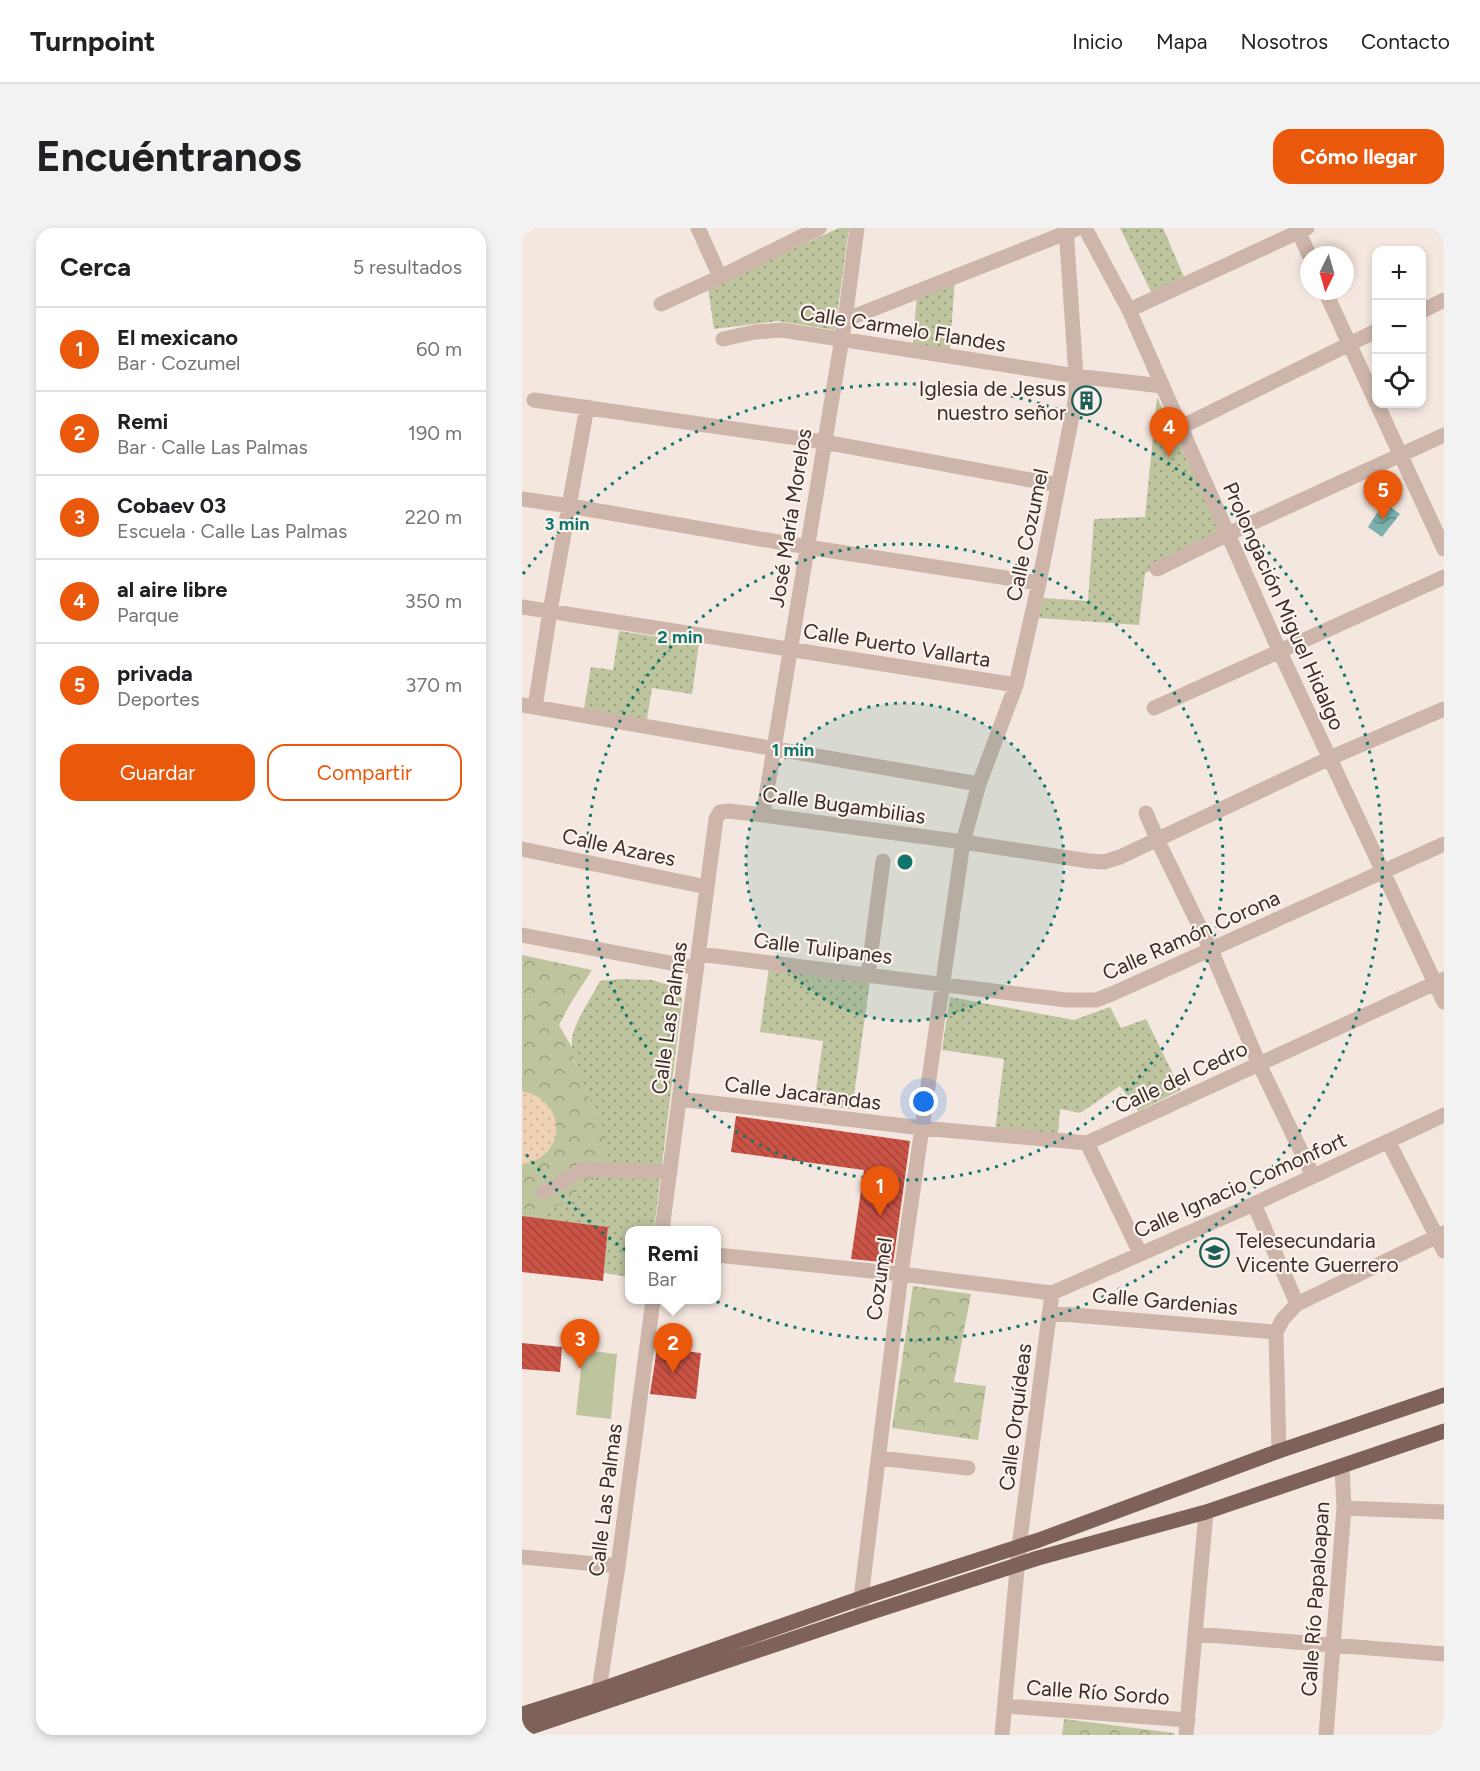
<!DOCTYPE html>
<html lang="es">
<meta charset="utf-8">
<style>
body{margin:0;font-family:Figtree,sans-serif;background:#f2f2f2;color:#202124}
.controls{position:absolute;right:18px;top:18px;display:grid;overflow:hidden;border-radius:12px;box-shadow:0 3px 9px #0003}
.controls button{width:54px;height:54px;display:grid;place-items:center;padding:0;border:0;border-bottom:2px solid #e0e0e0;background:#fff;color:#202124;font:30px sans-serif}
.compass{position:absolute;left:778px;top:18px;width:54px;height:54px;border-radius:50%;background:#fff;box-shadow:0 3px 9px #0003;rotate:185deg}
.you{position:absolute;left:402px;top:874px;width:21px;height:21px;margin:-15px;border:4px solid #fff;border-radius:50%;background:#1a73e8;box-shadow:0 0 0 9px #1a73e833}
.badge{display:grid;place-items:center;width:39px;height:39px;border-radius:50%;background:#ea580c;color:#fff;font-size:20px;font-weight:700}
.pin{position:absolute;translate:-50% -50px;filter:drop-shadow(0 2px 3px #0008)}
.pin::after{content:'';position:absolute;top:32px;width:21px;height:18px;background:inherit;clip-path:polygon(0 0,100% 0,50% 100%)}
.popup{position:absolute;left:103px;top:998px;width:96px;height:78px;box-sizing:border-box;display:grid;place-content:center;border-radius:12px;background:#fff;filter:drop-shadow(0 2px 4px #0005);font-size:20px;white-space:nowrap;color:#757577}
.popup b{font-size:22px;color:#202124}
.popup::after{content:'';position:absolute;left:50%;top:100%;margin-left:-12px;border:12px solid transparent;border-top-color:#fff}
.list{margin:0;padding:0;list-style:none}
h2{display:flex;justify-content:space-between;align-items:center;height:78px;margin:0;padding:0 24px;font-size:26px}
h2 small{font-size:20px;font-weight:400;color:#757577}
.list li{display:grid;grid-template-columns:39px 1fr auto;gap:18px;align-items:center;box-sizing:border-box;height:84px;padding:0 24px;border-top:2px solid #e0e0e0}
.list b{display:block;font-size:22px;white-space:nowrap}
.list p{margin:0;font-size:20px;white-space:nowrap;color:#757577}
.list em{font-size:20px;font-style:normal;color:#757577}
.actions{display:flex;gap:12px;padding:18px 24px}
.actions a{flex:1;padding:14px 0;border:2px solid #ea580c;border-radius:18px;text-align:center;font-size:21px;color:#ea580c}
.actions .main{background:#ea580c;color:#fff}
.icon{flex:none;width:33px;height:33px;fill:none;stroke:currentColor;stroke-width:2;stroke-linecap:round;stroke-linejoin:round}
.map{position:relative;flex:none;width:922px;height:1507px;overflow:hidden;border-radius:18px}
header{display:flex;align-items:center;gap:36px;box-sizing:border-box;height:84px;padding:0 30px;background:#fff;border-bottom:2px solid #e0e0e0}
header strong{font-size:28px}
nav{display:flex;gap:33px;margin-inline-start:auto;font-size:21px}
.intro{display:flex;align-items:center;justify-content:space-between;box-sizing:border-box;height:144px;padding:0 36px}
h1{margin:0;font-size:42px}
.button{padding:15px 27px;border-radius:18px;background:#ea580c;color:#fff;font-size:21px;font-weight:700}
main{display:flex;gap:36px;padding:0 36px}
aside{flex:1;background:#fff;border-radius:18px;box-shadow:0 3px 9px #0003}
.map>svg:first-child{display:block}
</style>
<header>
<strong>Turnpoint</strong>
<nav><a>Inicio</a><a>Mapa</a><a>Nosotros</a><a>Contacto</a></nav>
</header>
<div class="intro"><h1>Encuéntranos</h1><a class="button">Cómo llegar</a></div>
<main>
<aside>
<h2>Cerca<small>5 resultados</small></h2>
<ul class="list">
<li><span class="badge">1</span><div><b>El mexicano</b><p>Bar · Cozumel</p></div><em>60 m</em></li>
<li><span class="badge">2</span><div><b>Remi</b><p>Bar · Calle Las Palmas</p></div><em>190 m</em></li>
<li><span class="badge">3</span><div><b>Cobaev 03</b><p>Escuela · Calle Las Palmas</p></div><em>220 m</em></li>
<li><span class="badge">4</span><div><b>al aire libre</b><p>Parque</p></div><em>350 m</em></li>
<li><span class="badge">5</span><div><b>privada</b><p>Deportes</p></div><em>370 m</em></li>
</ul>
<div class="actions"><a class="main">Guardar</a><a>Compartir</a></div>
</aside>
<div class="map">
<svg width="922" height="1507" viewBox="0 0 922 1507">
<defs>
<pattern id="grass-dots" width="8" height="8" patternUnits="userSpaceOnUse" patternTransform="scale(1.5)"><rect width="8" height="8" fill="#bdc49e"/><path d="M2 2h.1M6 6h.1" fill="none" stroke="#9ba081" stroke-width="1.8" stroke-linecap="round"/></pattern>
<pattern id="forest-crowns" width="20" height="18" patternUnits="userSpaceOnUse" patternTransform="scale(1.5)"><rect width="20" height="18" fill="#bdc49e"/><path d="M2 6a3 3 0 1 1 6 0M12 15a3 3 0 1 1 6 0" fill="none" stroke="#9ba081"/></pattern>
<pattern id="sand-dots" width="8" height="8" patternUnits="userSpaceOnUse" patternTransform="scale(1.5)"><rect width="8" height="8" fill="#f0d3b5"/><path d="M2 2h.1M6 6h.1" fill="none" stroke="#cfb59c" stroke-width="1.8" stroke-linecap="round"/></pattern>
<pattern id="water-waves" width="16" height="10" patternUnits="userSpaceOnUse" patternTransform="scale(1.5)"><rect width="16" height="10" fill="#7cb2ad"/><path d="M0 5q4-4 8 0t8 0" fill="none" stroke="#67918d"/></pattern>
<pattern id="building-back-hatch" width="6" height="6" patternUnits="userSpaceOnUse" patternTransform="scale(1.5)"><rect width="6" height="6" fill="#cb5346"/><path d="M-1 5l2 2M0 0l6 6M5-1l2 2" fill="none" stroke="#a6453b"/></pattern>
</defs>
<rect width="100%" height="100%" fill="#f4e7df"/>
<path fill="url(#grass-dots)" d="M317 0H327L313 102 256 93 192 101 186 59Z
M598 0H641L665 56 632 70Z
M433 51 427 131 390 126 395 66Z
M635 169 703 312 623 345 617 397 517 390 521 370 566 373 572 291 623 289Z
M97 403 177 415 170 466 130 460 124 497 61 487 69 439 91 442Z
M247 739 348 753 330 881 292 876 301 813 238 804Z
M100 751 130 752 156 760 160 772 132 1002H108L107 1049 82 1045 86 999 17 991 81 945C79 925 79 904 73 885 66 861 48 837 50 811 52 794 70 769 78 753Z
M428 769 552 792 588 779 599 800 624 791 659 862 616 883 598 858 558 885 538 881 535 916 472 911 482 831 420 822Z"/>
<path fill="url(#forest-crowns)" d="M0 727 70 742 48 776 37 797 51 821 52 833 85 912 81 945 17 991 0 989Z
M391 1058 449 1066 432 1154 464 1158 456 1212 370 1200Z
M542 1491 652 1505V1507H540Z"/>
<path fill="url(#sand-dots)" d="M0 863C45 872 46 929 0 936Z"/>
<path fill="#bdc49e" d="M61 1122 95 1126 89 1191 54 1187Z"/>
<path fill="url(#water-waves)" d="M862 274 878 286 860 309 846 299Z"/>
<path fill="url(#building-back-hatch)" d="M564 159 573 160 568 187 561 185Z
M214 888 388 913 371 1035 329 1031 342 942 209 924Z
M0 988 86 999 81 1053 0 1044Z
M0 1115 40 1119 38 1144 0 1141Z
M135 1120 179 1125 174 1171 128 1166Z"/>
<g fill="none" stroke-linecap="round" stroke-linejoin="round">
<path stroke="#cdb5aa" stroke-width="15" d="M176 0 198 49
M563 0 607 82 757 422 922 774
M775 0 787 27
M803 63 854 174
M139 76 198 49 297 0
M607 82 785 0
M900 83 922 72
M323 92 554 1
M201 111 233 104 260 102 554 148 640 158
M12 172 302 214 536 257
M855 176 922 321
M659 199 854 103
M0 271 48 278 285 319 517 355
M635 341 706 306 922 207
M0 379 494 457
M0 477 457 556
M13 479 28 383 65 179
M632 480 922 349
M624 585 635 611 689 722 737 836 791 948
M241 587 323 92 335 0
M0 621 185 659
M0 707 175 740
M177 726 544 772H574L592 765 922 616
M346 747 361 633
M157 871 400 900 565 915 922 751
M866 913 922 1023
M565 915 618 1025
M21 964 32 959 59 942 148 944
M732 976 775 1076
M140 1002 194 591 198 584 207 583 241 587 441 614 567 633 582 634 598 629 808 530 922 481
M195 1027 379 1046 530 1065
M530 1065 732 976 922 887
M528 1085 754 1104
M757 1223 754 1104 761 1091 775 1076 922 1005
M356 1230 446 1240
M822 1280 922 1284
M0 1329 96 1338
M341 1387 339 1370 379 1046 441 614 457 556 494 457 517 355 554 168V148L544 0
M673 1406 922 1426
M76 1473 77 1462 96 1338 131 1072
M484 1478 666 1492
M480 1507 497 1319 530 1065
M664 1507 684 1284
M804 1507 822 1280 820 1238"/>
<path stroke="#7d615a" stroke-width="15" d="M0 1486 77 1462 339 1370 517 1312 757 1223 922 1167
M0 1502 341 1387 516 1330 684 1284 922 1203"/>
</g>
<circle cx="383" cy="634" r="159" fill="#0f766e" fill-opacity=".12"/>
<g fill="none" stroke="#0f766e" stroke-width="3" stroke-dasharray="3 6">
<circle cx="383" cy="634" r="159"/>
<circle cx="383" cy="634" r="318"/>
<path d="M1 346A478 478 0 1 1 1 922"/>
</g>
<defs>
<symbol id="building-ring" viewBox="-11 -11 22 22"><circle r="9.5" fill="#fbf2ec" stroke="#1d5e59" stroke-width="1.5"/><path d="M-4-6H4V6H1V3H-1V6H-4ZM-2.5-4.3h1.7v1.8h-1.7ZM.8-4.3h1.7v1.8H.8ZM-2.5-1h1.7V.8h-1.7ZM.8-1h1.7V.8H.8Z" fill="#1d5e59"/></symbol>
<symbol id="school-ring" viewBox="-11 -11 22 22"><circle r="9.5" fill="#fbf2ec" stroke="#1d5e59" stroke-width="1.5"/><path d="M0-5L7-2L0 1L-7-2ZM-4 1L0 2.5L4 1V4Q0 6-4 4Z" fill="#1d5e59"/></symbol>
</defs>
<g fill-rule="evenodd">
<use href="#building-ring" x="548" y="156" width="33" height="33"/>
<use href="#school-ring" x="676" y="1008" width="33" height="33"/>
</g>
<g text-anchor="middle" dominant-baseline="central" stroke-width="4.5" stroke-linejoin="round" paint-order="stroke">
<g font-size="21" fill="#3a2d2a" stroke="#fbf2ec">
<text transform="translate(381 100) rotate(9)">Calle Carmelo Flandes</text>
<text transform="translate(268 290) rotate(-81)">José María Morelos</text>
<text transform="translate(505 307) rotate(-78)">Calle Cozumel</text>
<text transform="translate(762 378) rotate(66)">Prolongación Miguel Hidalgo</text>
<text transform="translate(375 417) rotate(9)">Calle Puerto Vallarta</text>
<text transform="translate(322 577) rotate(8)">Calle Bugambilias</text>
<text transform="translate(97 619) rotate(12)">Calle Azares</text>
<text transform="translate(669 707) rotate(-24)">Calle Ramón Corona</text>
<text transform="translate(301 720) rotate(7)">Calle Tulipanes</text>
<text transform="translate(147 790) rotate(-82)">Calle Las Palmas</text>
<text transform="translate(659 849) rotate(-25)">Calle del Cedro</text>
<text transform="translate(281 865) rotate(7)">Calle Jacarandas</text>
<text transform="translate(718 957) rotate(-24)">Calle Ignacio Comonfort</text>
<text transform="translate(357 1051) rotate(-82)">Cozumel</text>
<text transform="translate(643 1073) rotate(5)">Calle Gardenias</text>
<text transform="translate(493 1189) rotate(-83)">Calle Orquídeas</text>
<text transform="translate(83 1272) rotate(-83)">Calle Las Palmas</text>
<text transform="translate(793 1371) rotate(-86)">Calle Río Papaloapan</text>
<text transform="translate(576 1464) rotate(4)">Calle Río Sordo</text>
</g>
<g font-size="21" fill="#3a2d2a" stroke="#fbf2ec" text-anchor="end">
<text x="544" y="160">Iglesia de Jesus<tspan x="544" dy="24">nuestro señor</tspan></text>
<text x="714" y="1012" text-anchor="start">Telesecundaria<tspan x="714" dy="24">Vicente Guerrero</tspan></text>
</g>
</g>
<circle cx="383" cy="634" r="9" fill="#0f766e" stroke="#fbf2ec" stroke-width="3"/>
<g font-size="18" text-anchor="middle" font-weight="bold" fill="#0f766e" stroke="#fbf2ec" stroke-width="4.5" stroke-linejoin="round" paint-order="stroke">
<text x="45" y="302">3 min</text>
<text x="158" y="415">2 min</text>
<text x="271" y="528">1 min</text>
</g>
</svg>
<div class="controls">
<button>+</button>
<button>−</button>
<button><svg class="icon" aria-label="locate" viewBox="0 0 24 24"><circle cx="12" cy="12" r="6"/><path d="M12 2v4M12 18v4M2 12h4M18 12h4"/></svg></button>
</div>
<svg class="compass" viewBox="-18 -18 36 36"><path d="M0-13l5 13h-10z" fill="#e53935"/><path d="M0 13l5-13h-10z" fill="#757577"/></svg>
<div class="you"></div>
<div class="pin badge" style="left:358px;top:988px">1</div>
<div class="pin badge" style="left:151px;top:1145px">2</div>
<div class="popup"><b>Remi</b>Bar</div>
<div class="pin badge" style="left:58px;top:1141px">3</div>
<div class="pin badge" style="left:647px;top:229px">4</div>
<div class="pin badge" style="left:861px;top:292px">5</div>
</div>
</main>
